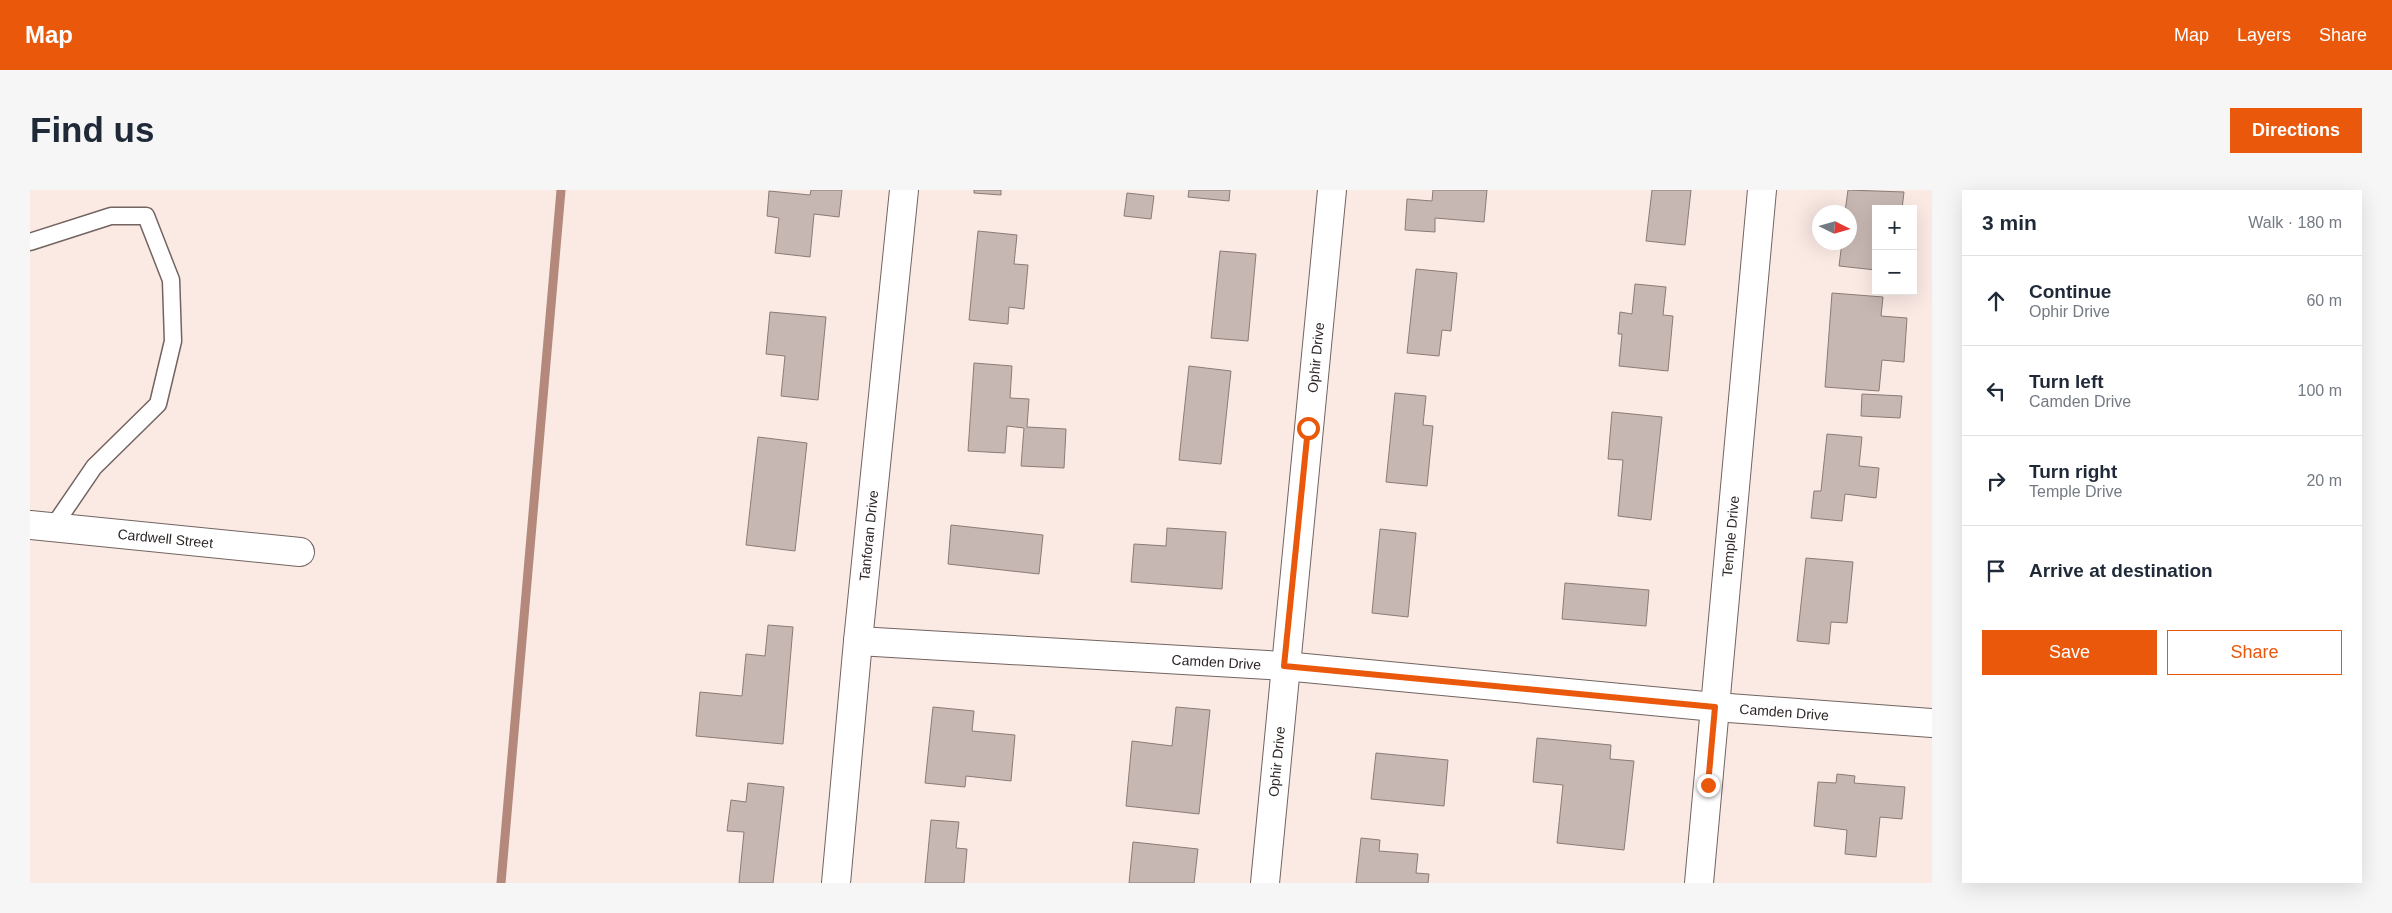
<!DOCTYPE html>
<meta charset="utf-8">
<style>
body{margin:0;font-family:Helvetica,sans-serif;background:#f6f6f7;color:#1f2937}
.controls{position:absolute;right:15px;top:15px;display:grid;overflow:hidden;border-radius:0px;box-shadow:0 5px 20px #0002}
.controls button{width:45px;height:45px;display:grid;place-items:center;padding:0;border:0;border-bottom:1px solid #e0e1e3;background:#fff;color:#1f2937;font:25px sans-serif}
.compass{position:absolute;left:1782px;top:15px;width:45px;height:45px;border-radius:50%;background:#fff;box-shadow:0 5px 20px #0002;rotate:95deg}
.stop{position:absolute;width:15px;height:15px;margin:-11px;border:4px solid #ea580c;border-radius:50%;background:#fff}
.stop.end{background:#ea580c;border-color:#fff;box-shadow:0 1px 5px #0008}
.list{margin:0;padding:0;list-style:none}
h2{display:flex;justify-content:space-between;align-items:center;height:65px;margin:0;padding:0 20px;font-size:21px}
h2 small{font-size:16px;font-weight:400;color:#747a83}
.list li{display:grid;grid-template-columns:32px 1fr auto;gap:15px;align-items:center;box-sizing:border-box;height:90px;padding:0 20px;border-top:1px solid #e0e1e3}
.list b{display:block;font-size:19px;white-space:nowrap}
.list p{margin:0;font-size:16px;white-space:nowrap;color:#747a83}
.list em{font-size:16px;font-style:normal;color:#747a83}
.actions{display:flex;gap:10px;padding:15px 20px}
.actions a{flex:1;padding:11px 0;border:1px solid #ea580c;border-radius:0px;text-align:center;font-size:18px;color:#ea580c}
.actions .main{background:#ea580c;color:#fff}
.icon{flex:none;width:28px;height:28px;fill:none;stroke:currentColor;stroke-width:2;stroke-linecap:round;stroke-linejoin:round}
.map{position:relative;flex:none;width:1902px;height:693px;overflow:hidden;border-radius:0px}
header{display:flex;align-items:center;gap:30px;box-sizing:border-box;height:70px;padding:0 25px;background:#ea580c;color:#fff}
header strong{font-size:24px}
nav{display:flex;gap:28px;margin-inline-start:auto;font-size:18px}
.intro{display:flex;align-items:center;justify-content:space-between;box-sizing:border-box;height:120px;padding:0 30px}
h1{margin:0;font-size:35px}
.button{padding:12px 22px;border-radius:0px;background:#ea580c;color:#fff;font-size:18px;font-weight:700}
main{display:flex;gap:30px;padding:0 30px}
aside{flex:1;background:#fff;border-radius:0px;box-shadow:0 5px 20px #0002}
.map>svg:first-child{display:block}
</style>
<header>
<strong>Map</strong>
<nav><a>Map</a><a>Layers</a><a>Share</a></nav>
</header>
<div class="intro"><h1>Find us</h1><a class="button">Directions</a></div>
<main>
<div class="map">
<svg width="1902" height="693" viewBox="0 0 1902 693">
<rect width="100%" height="100%" fill="#fbe9e4"/>
<g fill="none" stroke-linecap="round" stroke-linejoin="round">
<path stroke="#b4887b" stroke-width="9" d="M471 693 531 0"/>
</g>
<path fill="#c7b7b2" stroke="#8a7b77" d="M781 0H812L809 27 784 24 780 67 745 63 749 28 737 26 739 1 780 5Z
M944 0H971V5L944 3Z
M1159 0H1200L1199 11 1158 7Z
M1403 0H1457L1454 32 1405 28V42L1375 40 1377 9 1402 11Z
M1622 0H1661L1655 55 1616 51Z
M1818 0 1874 2 1872 19H1846V80L1809 76 1812 52H1820V22H1815Z
M1097 3 1124 6 1121 29 1094 26Z
M948 41 987 45 984 74 998 75 994 119 979 117 978 134 939 130Z
M1190 61 1226 64 1218 151 1181 148Z
M1386 79 1427 83 1421 141 1412 140 1409 166 1377 163Z
M1605 94 1636 97 1633 125 1643 126 1638 181 1589 176 1592 144H1588L1590 122 1602 124Z
M1802 103 1853 107 1851 126 1877 128 1874 172 1852 170 1849 201 1795 197Z
M740 122 796 127 788 210 751 206 755 166 736 164Z
M944 173 982 176 980 208 999 209 997 237 1036 239 1034 278 991 276 994 238 977 236 975 263 938 261Z
M1159 176 1201 181 1191 274 1149 270Z
M1365 203 1396 206 1393 235 1403 236 1397 296 1356 292Z
M1832 204 1872 206 1870 228 1831 226Z
M1582 222 1632 227 1621 330 1588 326 1593 270 1578 269Z
M1797 244 1832 247 1829 276 1849 278 1846 308 1815 304 1812 331 1781 328 1784 301H1791Z
M728 247 777 253 765 361 716 355Z
M921 335 1013 345 1009 384 918 374Z
M1137 338 1196 342 1192 399 1101 392 1104 354 1136 356Z
M1350 339 1386 343 1378 427 1342 423Z
M1776 368 1823 372 1817 433 1801 432 1799 454 1767 451Z
M1535 393 1619 400 1616 436 1532 429Z
M738 435 763 437 753 554 666 546 670 502 712 506 716 464 735 466Z
M903 517 944 521 942 541 985 545 981 591 936 586 935 597 895 593Z
M1146 517 1180 520 1169 624 1096 616 1102 551 1142 556Z
M1507 548 1581 555 1580 569 1604 571 1594 660 1527 653 1533 595 1503 592Z
M1346 563 1418 570 1414 616 1341 609Z
M1807 584 1825 586 1824 593 1875 597 1872 629 1850 627 1846 667 1815 664 1817 640 1784 636 1788 592 1806 593Z
M718 593 754 597 743 693H709L714 642 697 641 701 610 716 612Z
M901 630 929 632 926 658 937 659 934 693H895Z
M1331 648 1350 650 1349 661 1388 664 1386 683 1399 684 1398 693H1326Z
M1103 652 1168 659 1164 693H1099Z"/>
<g fill="none" stroke-linecap="round" stroke-linejoin="round">
<defs>
<path id="service" d="M0 52 81 26H116L141 90 143 151 128 214 64 277 23 337"/>
<g id="minor">
<path id="s1" d="M0 335 270 362"/>
<path id="s2" d="M828 451 1254 476 1685 517 1902 533"/>
<path id="s3" d="M806 693 828 451 874 0"/>
<path id="s4" d="M1235 693 1302 0"/>
<path id="s5" d="M1669 693 1732 0"/>
</g>
</defs>
<use href="#service" stroke="#726460" stroke-width="19"/>
<use href="#minor" stroke="#726460" stroke-width="30"/>
<use href="#service" stroke="#fff" stroke-width="16"/>
<use href="#minor" stroke="#fff" stroke-width="28"/>
</g>
<g fill="none" stroke-linecap="round" stroke-linejoin="round">
<path stroke="#ea580c" stroke-width="6" d="M1278 238 1254 476 1685 517 1678 595"/>
</g>
<g text-anchor="middle" dominant-baseline="central" stroke-width="4.5" stroke-linejoin="round" paint-order="stroke">
<g font-size="14" fill="#2e2726" stroke="#fbe9e4">
<text stroke="none"><textPath href="#s4" startOffset="528">Ophir Drive</textPath></text>
<text stroke="none"><textPath href="#s3" startOffset="349">Tanforan Drive</textPath></text>
<text stroke="none"><textPath href="#s5" startOffset="348">Temple Drive</textPath></text>
<text stroke="none"><textPath href="#s1" startOffset="136">Cardwell Street</textPath></text>
<text stroke="none"><textPath href="#s2" startOffset="359">Camden Drive</textPath></text>
<text stroke="none"><textPath href="#s2" startOffset="929">Camden Drive</textPath></text>
<text stroke="none"><textPath href="#s4" startOffset="122">Ophir Drive</textPath></text>
</g>
</g>
</svg>
<div class="controls">
<button>+</button>
<button>−</button>
</div>
<svg class="compass" viewBox="-18 -18 36 36"><path d="M0-13l5 13h-10z" fill="#e53935"/><path d="M0 13l5-13h-10z" fill="#747a83"/></svg>
<div class="stop" style="left:1278px;top:238px"></div>
<div class="stop end" style="left:1678px;top:595px"></div>
</div>
<aside>
<h2>3 min<small>Walk · 180 m</small></h2>
<ul class="list">
<li><svg class="icon" aria-label="ahead" viewBox="0 0 24 24"><path d="M12 20V5M6 11l6-6 6 6"/></svg><div><b>Continue</b><p>Ophir Drive</p></div><em>60 m</em></li>
<li><svg class="icon" aria-label="left" viewBox="0 0 24 24"><path d="M17 20v-9H6M10 6l-5 5 5 5"/></svg><div><b>Turn left</b><p>Camden Drive</p></div><em>100 m</em></li>
<li><svg class="icon" aria-label="right" viewBox="0 0 24 24"><path d="M7 20v-9h11M14 6l5 5-5 5"/></svg><div><b>Turn right</b><p>Temple Drive</p></div><em>20 m</em></li>
<li><svg class="icon" aria-label="arrive" viewBox="0 0 24 24"><path d="M6 21V4h12l-3 4 3 4H6"/></svg><div><b>Arrive at destination</b></div></li>
</ul>
<div class="actions"><a class="main">Save</a><a>Share</a></div>
</aside>
</main>
